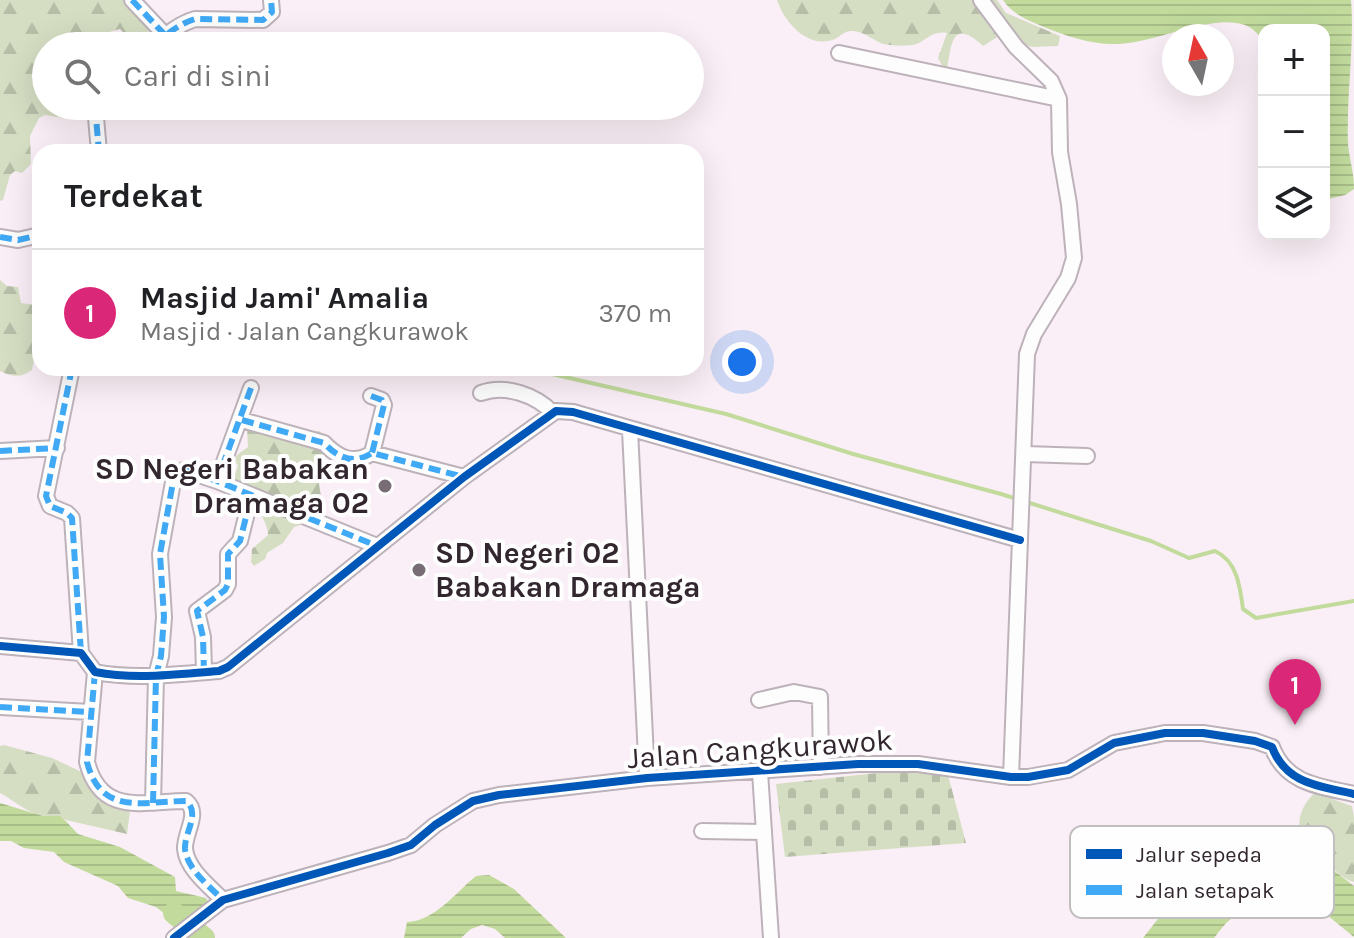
<!DOCTYPE html>
<html lang="id">
<meta charset="utf-8">
<style>
body{margin:0;font-family:Karla,sans-serif;background:#f2f2f2;color:#202124}
.controls{position:absolute;right:24px;top:24px;display:grid;overflow:hidden;border-radius:16px;box-shadow:0 8px 32px #0002}
.controls button{width:72px;height:72px;display:grid;place-items:center;padding:0;border:0;border-bottom:2px solid #e0e0e0;background:#fff;color:#202124;font:40px sans-serif}
.compass{position:absolute;left:1162px;top:24px;width:72px;height:72px;border-radius:50%;background:#fff;box-shadow:0 8px 32px #0002;rotate:351deg}
.you{position:absolute;left:742px;top:362px;width:28px;height:28px;margin:-20px;border:6px solid #fff;border-radius:50%;background:#1a73e8;box-shadow:0 0 0 12px #1a73e833}
.badge{display:grid;place-items:center;width:52px;height:52px;border-radius:50%;background:#db2777;color:#fff;font-size:26px;font-weight:700}
.pin{position:absolute;translate:-50% -66px;filter:drop-shadow(0 2px 4px #0008)}
.pin::after{content:'';position:absolute;top:42px;width:28px;height:24px;background:inherit;clip-path:polygon(0 0,100% 0,50% 100%)}
.list{margin:0;padding:0;list-style:none}
h2{display:flex;justify-content:space-between;align-items:center;height:104px;margin:0;padding:0 32px;font-size:34px}
h2 small{font-size:26px;font-weight:400;color:#757577}
.list li{display:grid;grid-template-columns:52px 1fr auto;gap:24px;align-items:center;box-sizing:border-box;height:128px;padding:0 32px;border-top:2px solid #e0e0e0}
.list b{display:block;font-size:30px;white-space:nowrap}
.list p{margin:0;font-size:26px;white-space:nowrap;color:#757577}
.list em{font-size:26px;font-style:normal;color:#757577}
.icon{flex:none;width:44px;height:44px;fill:none;stroke:currentColor;stroke-width:2;stroke-linecap:round;stroke-linejoin:round}
.map{position:relative;flex:none;width:1354px;height:938px;overflow:hidden}
.search{position:absolute;background:#fff;box-shadow:0 8px 32px #0002;left:32px;top:32px;width:672px;height:88px;display:flex;align-items:center;gap:20px;box-sizing:border-box;padding:0 28px;border-radius:44px;color:#757577;font-size:30px}
.panel{position:absolute;background:#fff;box-shadow:0 8px 32px #0002;left:32px;top:144px;width:672px;height:232px;border-radius:24px}
.map>svg:first-child{display:block}
</style>
<div class="map">
<svg width="1354" height="938" viewBox="0 0 1354 938">
<defs>
<pattern id="forest-firs" width="22" height="20" patternUnits="userSpaceOnUse" patternTransform="scale(2)"><rect width="22" height="20" fill="#d5dec3"/><path d="M5 1l3.5 6h-7zM16 11l3.5 6h-7z" fill="#b7bea8"/></pattern>
<pattern id="cemetery-stones" width="16" height="16" patternUnits="userSpaceOnUse" patternTransform="scale(2)"><rect width="16" height="16" fill="#d5dec3"/><path d="M2 7V4a2 2 0 0 1 4 0v3zM10 15v-3a2 2 0 0 1 4 0v3z" fill="#b7bea8"/></pattern>
<pattern id="water-rules" width="6" height="5" patternUnits="userSpaceOnUse" patternTransform="scale(2)"><rect width="6" height="5" fill="#c2db9d"/><path d="M0 2.5h6" fill="none" stroke="#a7bc88"/></pattern>
</defs>
<rect width="100%" height="100%" fill="#faeff6"/>
<path fill="url(#forest-firs)" d="M0 0H138L141 5 139 18C146 26 151 31 148 42L136 46 120 29 109 32 116 46H46V106H87L63 118 45 115 39 118 30 136 31 164 22 173 15 171 10 175 3 200 0 201Z
M777 0H997L1006 13 1060 36 1058 46 1032 47 999 36 983 46C949 15 952 49 946 73L938 58 947 33C931 30 926 42 913 45 905 46 888 46 881 43 871 39 865 32 853 31 843 30 840 38 832 40 806 48 784 21 777 0Z
M0 280 7 286 18 287 21 303 35 305 40 281V347L36 349 32 370C21 378 12 377 0 371Z
M247 428 305 433 319 431 330 439 332 446C309 469 322 490 325 518L294 527 283 543 267 553 265 559 254 566 251 562 252 549 268 535C268 519 245 489 233 479L238 466 235 460 237 455 248 447Z
M4 745 52 758 101 781 108 796 130 811 127 834 66 820 61 816C33 820 22 805 0 793V746Z
M1315 793 1352 806 1354 817V882C1343 879 1337 872 1329 864 1324 859 1317 858 1313 854 1293 835 1296 809 1315 793Z"/>
<path fill="url(#cemetery-stones)" d="M904 770 947 771 966 843 785 857 776 784Z"/>
<path fill="url(#water-rules)" d="M1003 0H1351C1354 35 1349 77 1348 114 1348 126 1347 140 1349 152 1351 165 1354 175 1354 189L1345 195 1324 200V30H1264V41C1259 35 1253 28 1245 25 1210 13 1154 44 1116 44 1093 45 1066 36 1044 27 1028 20 1013 15 1003 0Z
M0 803 43 816H61L78 834 120 847 175 877 176 891 206 898 211 906 182 927 156 907 128 898 118 886 64 862 54 852 24 848 11 841H0Z
M1235 843H1248L1286 859 1328 866 1354 886V937L1322 911 1310 907C1286 922 1256 901 1231 919 1225 923 1219 932 1214 938H1143L1161 915 1166 903 1193 874Z
M489 875 514 889 566 938H505L495 929 482 925 471 929 461 938H404L407 922C435 921 455 893 476 876Z"/>
<g fill="none" stroke-linecap="round" stroke-linejoin="round">
<path stroke="#c2db9d" stroke-width="4" d="M526 368 726 414 853 454 1001 494 1151 541 1189 558 1215 551C1237 561 1240 586 1243 609L1256 618 1354 601"/>
<path stroke="#c2db9d" stroke-width="22" d="M174 913 204 938"/>
<defs>
<path id="minor" d="M132 0 165 35
M981 0 1016 47 1051 81 1059 99 1060 152 1069 204 1074 258 1068 278 1034 334 1027 354 1011 777
M155 46C166 34 179 24 195 19L263 20 272 12 271 0
M839 53 1059 99
M95 106 99 152
M0 237 18 240 40 235
M72 368 46 496 50 506 67 513 72 518 81 653
M251 388 217 481 377 546
M481 393C505 384 536 395 553 413
M371 396 382 400 384 405 372 453
M242 420 324 443C338 458 354 465 372 453L464 477
M630 430 647 778
M0 451 57 448
M1025 454 1087 456
M0 646 81 653 95 672C136 680 178 674 219 671L228 667 464 477 556 411 573 412 1020 540
M95 672 87 762C101 817 144 801 186 801 201 813 184 833 185 849 187 869 209 886 223 900
M204 672 203 637 197 611 225 590 228 584V554L240 541 251 497
M759 700 794 692 820 697 821 767
M0 707 90 712
M760 772 771 938
M153 803 156 676 161 656 164 617 160 554 173 482 177 473 184 470 217 481
M702 831 763 832
M174 938 223 900 388 853 411 845 435 825 473 801 499 795 647 778 858 764H918L1011 777H1028L1068 770 1114 743 1165 733H1203L1255 741 1272 747C1286 784 1319 786 1354 794"/>
</defs>
<use href="#minor" stroke="#bdb2b9" stroke-width="18"/>
<use href="#minor" stroke="#fefdfe" stroke-width="14"/>
<path stroke="#3fa9f5" stroke-width="6" stroke-dasharray="12 6" stroke-linecap="butt" d="M132 0 165 35
M155 46C166 34 179 24 195 19L263 20 272 12 271 0
M95 106 99 152
M0 237 18 240 40 235
M72 368 46 496 50 506 67 513 72 518 81 653
M251 388 217 481 377 546
M371 396 382 400 384 405 372 453
M242 420 324 443C338 458 354 465 372 453L464 477
M0 451 57 448
M95 672 87 762C101 817 144 801 186 801 201 813 184 833 185 849 187 869 209 886 223 900
M204 672 203 637 197 611 225 590 228 584V554L240 541 251 497
M0 707 90 712
M153 803 156 676 161 656 164 617 160 554 173 482 177 473 184 470 217 481"/>
<defs>
<path id="cycleway" d="M0 646 81 653 95 672C136 680 178 674 219 671L228 667 464 477 556 411 573 412 1020 540
M174 938 223 900 388 853 411 845 435 825 473 801 499 795 647 778 858 764H918L1011 777H1028L1068 770 1114 743 1165 733H1203L1255 741 1272 747C1286 784 1319 786 1354 794"/>
</defs>
<use href="#cycleway" stroke="#fefefe" stroke-width="13"/>
<use href="#cycleway" stroke="#0057b8" stroke-width="8"/>
</g>
<g fill="#796d75" stroke="#fefefe" stroke-width="3">
<circle cx="385" cy="486" r="8"/>
<circle cx="419" cy="570" r="8"/>
</g>
<g text-anchor="middle" dominant-baseline="central" stroke-width="8" stroke-linejoin="round" paint-order="stroke">
<g font-size="30" font-weight="bold" fill="#33272f" stroke="#fefefe" text-anchor="end">
<text x="369" y="469">SD Negeri Babakan<tspan x="369" dy="34">Dramaga 02</tspan></text>
<text x="435" y="553" text-anchor="start">SD Negeri 02<tspan x="435" dy="34">Babakan Dramaga</tspan></text>
</g>
<g font-size="30" fill="#33272f" stroke="#fefefe">
<text transform="translate(760 749) rotate(-4)">Jalan Cangkurawok</text>
</g>
</g>
<rect x="1070" y="826" width="264" height="92" rx="12" fill="#fefefe" stroke="#c1bec0" stroke-width="2"/>
<rect x="1086" y="849" width="36" height="10" fill="#0057b8"/>
<rect x="1086" y="885" width="36" height="10" fill="#3fa9f5"/>
<g font-size="22" fill="#33272f">
<text x="1136" y="862">Jalur sepeda</text>
<text x="1136" y="898">Jalan setapak</text>
</g>
</svg>
<div class="controls">
<button>+</button>
<button>−</button>
<button><svg class="icon" aria-label="layers" viewBox="0 0 24 24"><path d="M12 4l9 5-9 5-9-5zM3 14l9 5 9-5"/></svg></button>
</div>
<svg class="compass" viewBox="-18 -18 36 36"><path d="M0-13l5 13h-10z" fill="#e53935"/><path d="M0 13l5-13h-10z" fill="#757577"/></svg>
<div class="you"></div>
<div class="pin badge" style="left:1295px;top:725px">1</div>
<div class="search"><svg class="icon" aria-label="search" viewBox="0 0 24 24"><circle cx="10" cy="10" r="6"/><path d="M15 15l6 6"/></svg>Cari di sini</div>
<section class="panel">
<h2>Terdekat<small></small></h2>
<ul class="list">
<li><span class="badge">1</span><div><b>Masjid Jami' Amalia</b><p>Masjid · Jalan Cangkurawok</p></div><em>370 m</em></li>
</ul>
</section>
</div>
